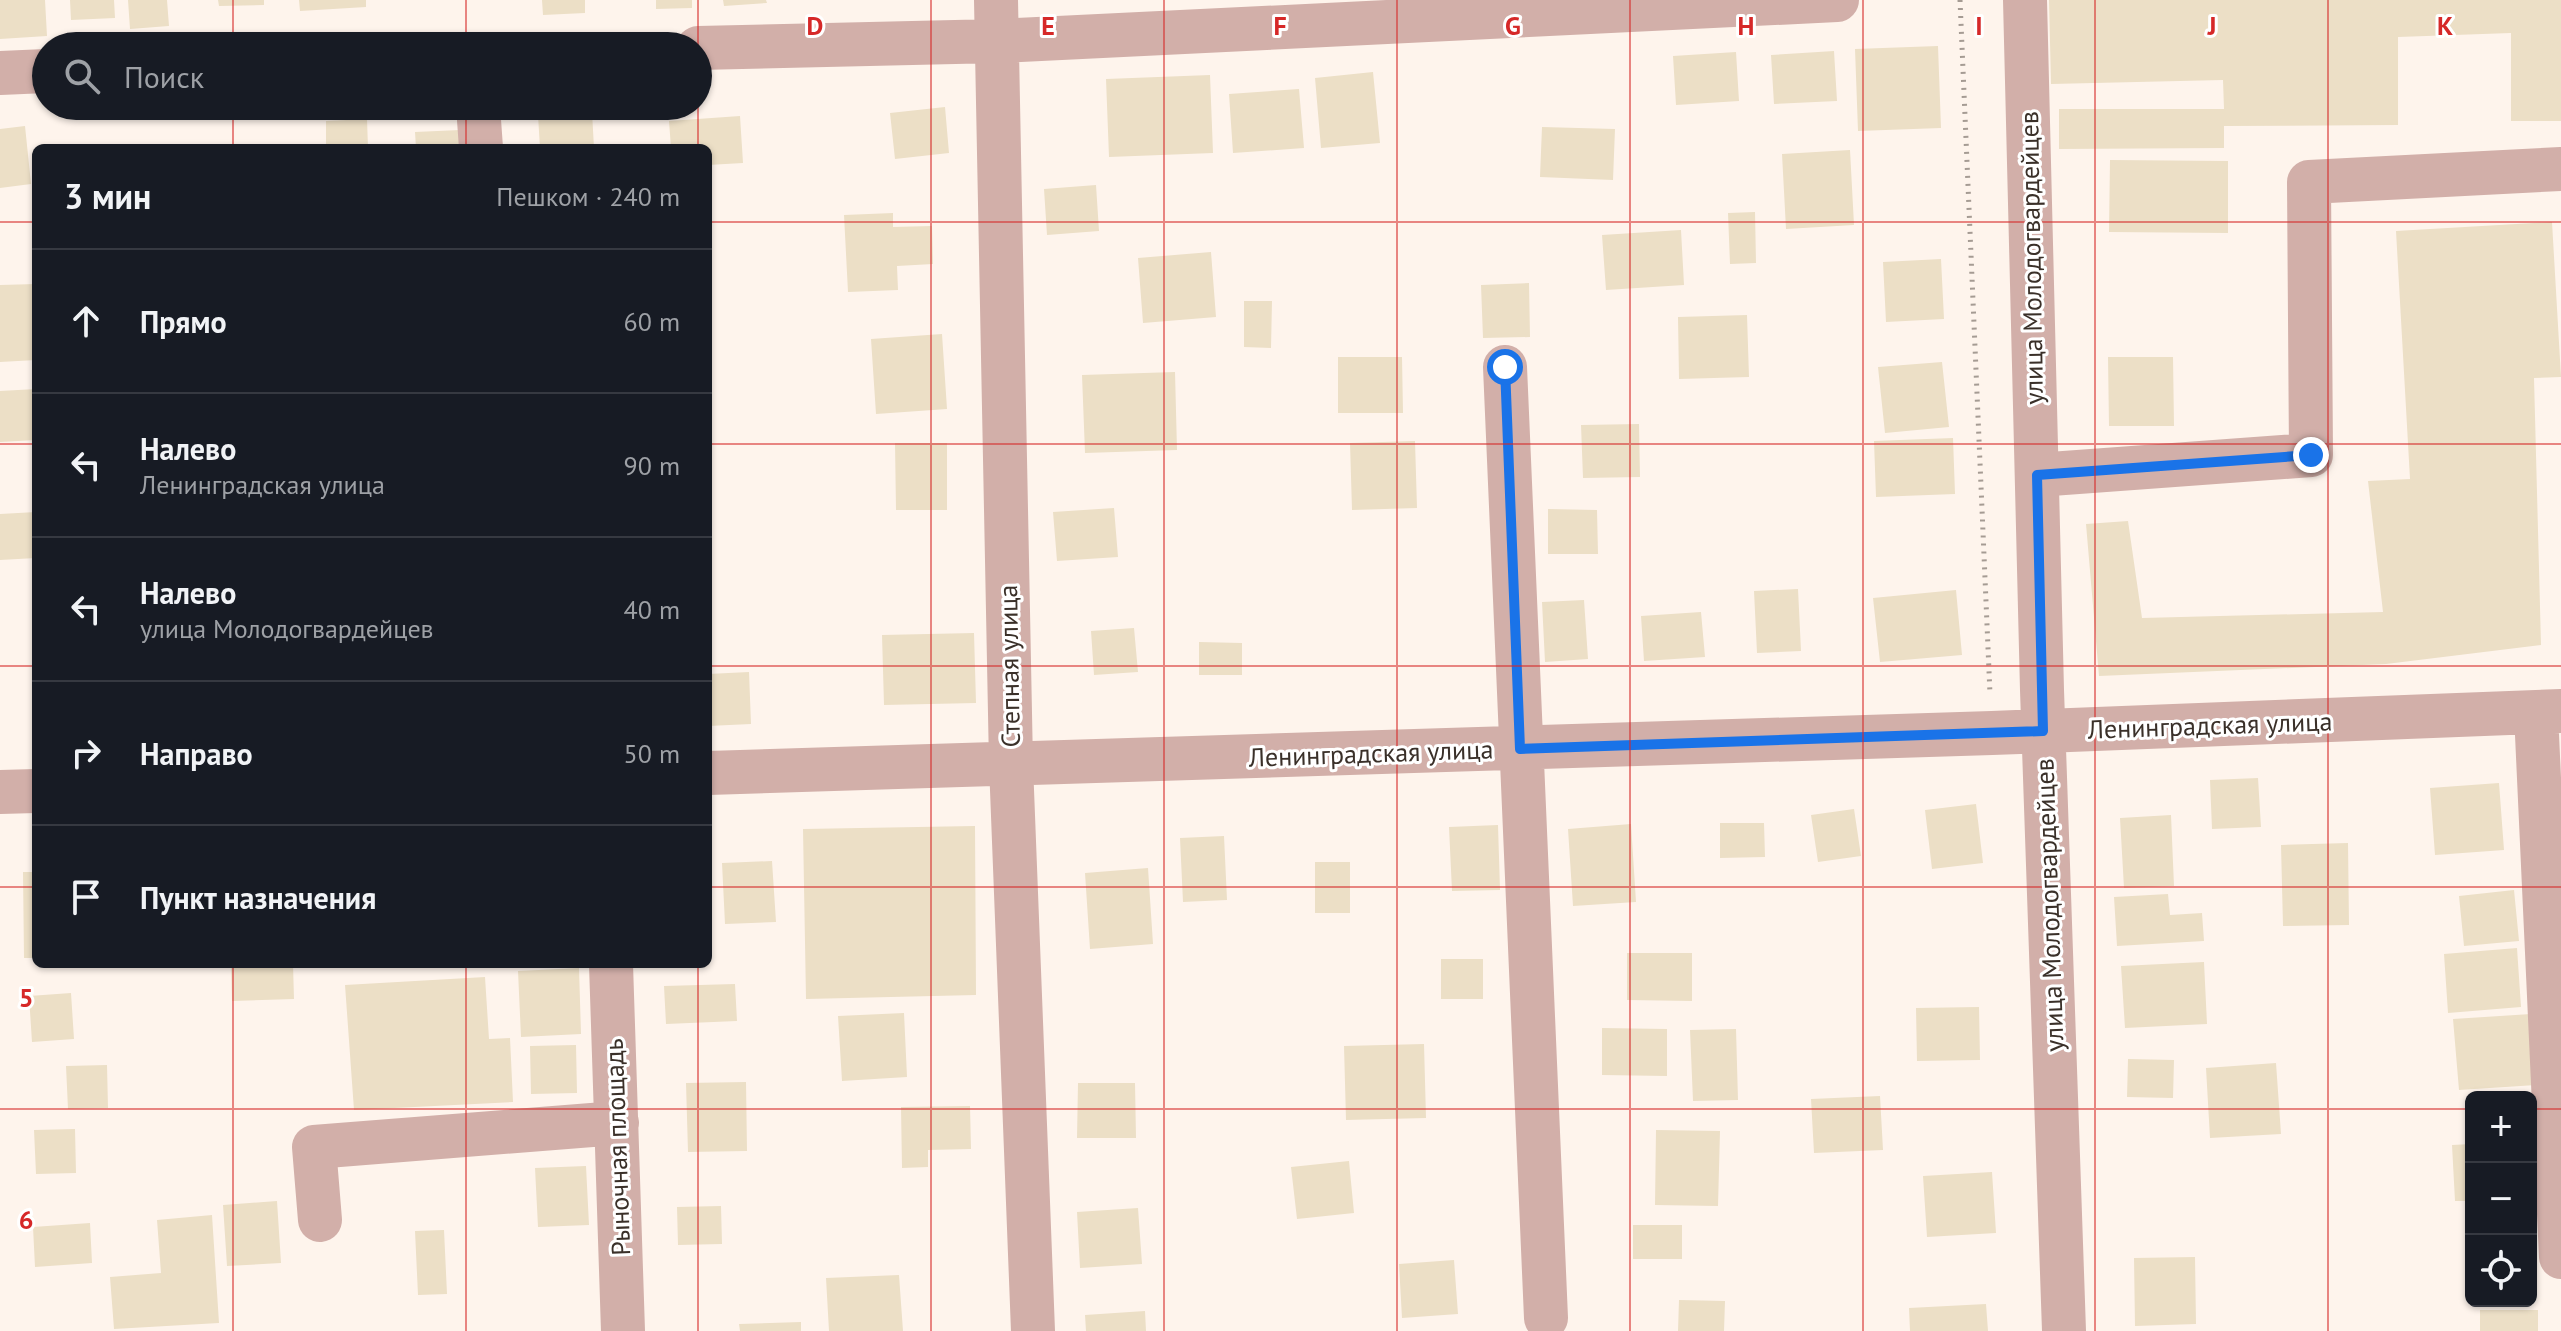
<!DOCTYPE html>
<html lang="ru">
<meta charset="utf-8">
<style>
body{margin:0;font-family:"PT Sans",sans-serif;background:#20242c;color:#f1f3f6}
.controls{position:absolute;right:24px;bottom:24px;display:grid;overflow:hidden;border-radius:12px;box-shadow:0 2px 6px #0004}
.controls button{width:72px;height:72px;display:grid;place-items:center;padding:0;border:0;border-bottom:2px solid #363941;background:#171b24;color:#f1f3f6;font:40px sans-serif}
.stop{position:absolute;width:24px;height:24px;margin:-18px;border:6px solid #1a73e8;border-radius:50%;background:#fff}
.stop.end{background:#1a73e8;border-color:#fff;box-shadow:0 2px 8px #0008}
.list{margin:0;padding:0;list-style:none}
h2{display:flex;justify-content:space-between;align-items:center;height:104px;margin:0;padding:0 32px;font-size:34px}
h2 small{font-size:26px;font-weight:400;color:#9ea1a6}
.list li{display:grid;grid-template-columns:52px 1fr auto;gap:24px;align-items:center;box-sizing:border-box;height:144px;padding:0 32px;border-top:2px solid #363941}
.list b{display:block;font-size:30px;white-space:nowrap}
.list p{margin:0;font-size:26px;white-space:nowrap;color:#9ea1a6}
.list em{font-size:26px;font-style:normal;color:#9ea1a6}
.icon{flex:none;width:44px;height:44px;fill:none;stroke:currentColor;stroke-width:2;stroke-linecap:round;stroke-linejoin:round}
.map{position:relative;flex:none;width:2561px;height:1331px;overflow:hidden}
.search{position:absolute;background:#171b24;box-shadow:0 2px 6px #0004;left:32px;top:32px;width:680px;height:88px;display:flex;align-items:center;gap:20px;box-sizing:border-box;padding:0 28px;border-radius:44px;color:#9ea1a6;font-size:30px}
.panel{position:absolute;background:#171b24;box-shadow:0 2px 6px #0004;left:32px;top:144px;width:680px;height:824px;border-radius:12px}
.map>svg:first-child{display:block}
</style>
<div class="map">
<svg width="2561" height="1331" viewBox="0 0 2561 1331">
<rect width="100%" height="100%" fill="#fef4ec"/>
<path fill="#ecdfc6" d="M0 0H45L47 36 0 39Z
M70 0H114L115 18 71 20Z
M128 0H167L169 26 130 29Z
M218 0H264V5L219 6Z
M299 0H366V7L300 11Z
M542 0H585V13L543 15Z
M656 0H692V8L656 9Z
M723 0H766L767 3 724 6Z
M2049 0H2561V121H2511V33L2398 37V125L2224 126V148L2059 149V109H2224L2223 80 2051 84Z
M1938 46 1941 128 1858 131 1855 49Z
M1834 51 1837 101 1774 104 1771 55Z
M1736 52 1739 101 1676 105 1673 56Z
M1373 72 1380 143 1321 148 1315 78Z
M1210 75 1213 153 1109 157 1106 79Z
M1299 89 1304 148 1233 153 1229 94Z
M945 107 949 153 895 159 890 113Z
M592 112 594 148H540L538 115Z
M740 116 743 163 708 165V148H671L669 121Z
M367 119 368 148H326V121Z
M25 126 31 184 0 188V129Z
M1542 127 1615 129 1613 180 1540 177Z
M460 130 461 148H416L415 132Z
M1850 150 1854 225 1786 229 1782 154Z
M2110 160 2228 161V233L2109 232Z
M1096 185 1099 231 1047 235 1044 189Z
M1755 212 1756 263 1730 264 1728 213Z
M893 213V227L932 226 933 264 897 266 898 290 848 292 844 215Z
M2552 222 2561 377 2534 378 2541 645 2386 664 2099 676 2086 524 2128 521 2142 618 2383 612 2368 481 2410 479 2396 231Z
M1681 230 1684 285 1606 290 1602 235Z
M1211 252 1216 317 1143 323 1138 258Z
M1941 259 1944 319 1886 322 1883 262Z
M1529 283 1530 337 1483 338 1481 285Z
M36 284V360L0 362V285Z
M1244 301H1272L1271 348 1244 347Z
M1747 315 1749 377 1679 379 1678 317Z
M942 334 947 409 876 414 871 339Z
M1338 357H1402L1403 413H1338Z
M2108 357H2173L2174 426H2109Z
M1942 362 1949 427 1885 433 1878 367Z
M1175 372 1177 450 1085 453 1082 375Z
M36 389V440L0 442V391Z
M1639 424 1640 477 1583 478 1581 425Z
M1953 438 1955 494 1876 497 1874 441Z
M1415 441 1417 508 1352 510 1350 443Z
M895 443H947V510H896Z
M1114 508 1118 557 1057 561 1053 512Z
M1548 509 1597 510 1598 554H1548Z
M36 512V558L0 560V514Z
M1798 589 1801 651 1757 653 1754 591Z
M1956 590 1962 655 1880 662 1873 598Z
M1584 600 1588 659 1545 662 1542 602Z
M1701 612 1705 657 1644 661 1641 616Z
M1134 628 1138 672 1094 675 1091 631Z
M974 633 976 703 884 705 882 635Z
M1199 642 1242 643V675H1199Z
M749 672 751 724 708 726V674Z
M2258 778 2261 827 2212 829 2210 780Z
M2499 783 2504 850 2435 855 2430 788Z
M1976 804 1983 863 1932 869 1925 810Z
M1854 809 1861 856 1818 862 1811 815Z
M2171 815 2174 886 2124 888 2120 818Z
M1720 823H1764L1765 857 1720 858Z
M1631 824 1636 902 1573 906 1568 829Z
M1498 825 1500 890 1452 891 1449 827Z
M975 826 976 995 806 999 803 829Z
M1224 836 1227 900 1183 902 1180 838Z
M2348 843 2349 925 2283 926 2281 845Z
M772 861 776 922 725 924 722 863Z
M1315 862H1350V913H1315Z
M1148 868 1153 944 1090 949 1085 873Z
M23 872H36V958H24Z
M2514 890 2519 941 2464 946 2459 896Z
M2168 894 2170 915 2202 913 2204 941 2117 946 2114 897Z
M2517 948 2521 1007 2448 1013 2444 954Z
M1627 953H1692V1001L1627 1000Z
M1441 959H1483V999H1441Z
M2204 962 2207 1024 2125 1028 2121 966Z
M231 964H293L294 999 232 1001Z
M579 968 581 1034 521 1037 518 971Z
M485 977 489 1039 510 1038 513 1102 354 1110 345 985Z
M735 984 737 1021 666 1024 664 986Z
M71 993 74 1039 32 1042 29 996Z
M1979 1007 1980 1060 1917 1061 1916 1008Z
M904 1013 907 1077 842 1081 838 1016Z
M2531 1014 2536 1085 2459 1090 2453 1019Z
M1602 1028 1667 1029V1076L1602 1075Z
M1736 1029 1738 1100 1693 1101 1690 1030Z
M1424 1044 1426 1118 1346 1120 1344 1046Z
M576 1045 577 1093 531 1094 530 1046Z
M2128 1059 2174 1060 2173 1098 2127 1097Z
M2276 1063 2281 1134 2210 1138 2206 1068Z
M107 1065 108 1108 68 1109 66 1066Z
M746 1082 747 1151 688 1152 686 1083Z
M1078 1083H1135L1136 1138H1077Z
M1880 1096 1883 1150 1814 1153 1811 1099Z
M970 1106 971 1149 928 1150V1167L902 1168 901 1107Z
M75 1129 76 1173 36 1174 34 1130Z
M1656 1130 1720 1131 1718 1206 1655 1205Z
M2471 1144V1201H2455L2452 1145Z
M1349 1161 1354 1213 1297 1219 1291 1167Z
M2531 1161H2533L2535 1198H2531Z
M586 1166 589 1225 538 1227 535 1168Z
M1992 1172 1996 1233 1927 1237 1923 1176Z
M277 1201 281 1263 227 1266 223 1205Z
M721 1206 722 1244 678 1245 677 1207Z
M1138 1208 1142 1264 1080 1268 1077 1212Z
M2531 1212H2535L2537 1253H2531Z
M212 1215 219 1323 114 1329 110 1277 161 1273 157 1220Z
M90 1223 92 1263 35 1267 33 1227Z
M1633 1225H1682V1259H1633Z
M444 1230 447 1294 418 1295 415 1231Z
M2195 1257 2196 1324 2135 1326 2134 1258Z
M1454 1260 1458 1314 1402 1318 1399 1264Z
M899 1275 903 1331H829L826 1278Z
M1679 1300 1725 1301 1724 1331H1678Z
M1986 1304 1988 1331H1910L1909 1308Z
M2480 1310H2538V1331H2480Z
M1145 1311 1146 1331H1086L1085 1315Z
M801 1322V1331H740L739 1324Z"/>
<g fill="none" stroke-linecap="round" stroke-linejoin="round">
<path stroke="#a59b93" stroke-width="5" stroke-dasharray="2 6" stroke-linecap="butt" d="M1960 0 1990 694"/>
<path stroke="#d2afa9" stroke-width="44" d="M996 0 1011 764 1033 1331
M2025 0 2042 690 2064 1331
M698 48 998 41 1837 0
M0 73 46 71
M478 106 481 148
M1505 367 1546 1318
M2037 475 2311 455 2309 182 2561 169
M2536 713 2561 1257
M708 773 1992 733 2561 711
M0 792 36 791
M611 964 623 1331
M320 1220 314 1147 617 1123"/>
</g>
<g fill="none" stroke-linecap="round" stroke-linejoin="round">
<path stroke="#1a73e8" stroke-width="10" d="M1505 367 1520 749 2043 731 2037 475 2311 455"/>
</g>
<path fill="none" stroke="#d62828" stroke-width="2" stroke-opacity="0.55" d="M233 0V46M466 0V46M698 0V148M931 0V1331M1164 0V1331M1397 0V1331M1630 0V1331M1863 0V1331M2095 0V1331M2328 0V1331M233 106V148M466 106V148M0 222H36M708 222H2561M0 444H36M708 444H2561M0 666H36M708 666H2561M0 887H36M708 887H2561M233 964V1331M466 964V1331M698 964V1331M0 1109H2471M2531 1109H2561"/>
<g text-anchor="middle" dominant-baseline="central" stroke-width="6" stroke-linejoin="round" paint-order="stroke">
<g font-size="26" fill="#3a3029" stroke="#fff">
<text transform="translate(2031 258) rotate(-91)">улица Молодогвардейцев</text>
<text transform="translate(1009 666) rotate(-91)">Степная улица</text>
<text transform="translate(2210 725) rotate(-2)">Ленинградская улица</text>
<text transform="translate(1371 753) rotate(-2)">Ленинградская улица</text>
<text transform="translate(2049 905) rotate(-92)">улица Молодогвардейцев</text>
<text transform="translate(617 1147) rotate(-92)">Рыночная площадь</text>
</g>
</g>
<g font-size="26" text-anchor="middle" font-weight="bold" fill="#d62828" stroke="#fff" stroke-width="6" stroke-linejoin="round" paint-order="stroke">
<text x="815" y="35">D</text>
<text x="1048" y="35">E</text>
<text x="1280" y="35">F</text>
<text x="1513" y="35">G</text>
<text x="1746" y="35">H</text>
<text x="1979" y="35">I</text>
<text x="2212" y="35">J</text>
<text x="2445" y="35">K</text>
<text x="26" y="1007">5</text>
<text x="26" y="1229">6</text>
</g>
</svg>
<div class="controls">
<button>+</button>
<button>−</button>
<button><svg class="icon" aria-label="locate" viewBox="0 0 24 24"><circle cx="12" cy="12" r="6"/><path d="M12 2v4M12 18v4M2 12h4M18 12h4"/></svg></button>
</div>
<div class="stop" style="left:1505px;top:367px"></div>
<div class="stop end" style="left:2311px;top:455px"></div>
<div class="search"><svg class="icon" aria-label="search" viewBox="0 0 24 24"><circle cx="10" cy="10" r="6"/><path d="M15 15l6 6"/></svg>Поиск</div>
<section class="panel">
<h2>3 мин<small>Пешком · 240 m</small></h2>
<ul class="list">
<li><svg class="icon" aria-label="ahead" viewBox="0 0 24 24"><path d="M12 20V5M6 11l6-6 6 6"/></svg><div><b>Прямо</b></div><em>60 m</em></li>
<li><svg class="icon" aria-label="left" viewBox="0 0 24 24"><path d="M17 20v-9H6M10 6l-5 5 5 5"/></svg><div><b>Налево</b><p>Ленинградская улица</p></div><em>90 m</em></li>
<li><svg class="icon" aria-label="left" viewBox="0 0 24 24"><path d="M17 20v-9H6M10 6l-5 5 5 5"/></svg><div><b>Налево</b><p>улица Молодогвардейцев</p></div><em>40 m</em></li>
<li><svg class="icon" aria-label="right" viewBox="0 0 24 24"><path d="M7 20v-9h11M14 6l5 5-5 5"/></svg><div><b>Направо</b></div><em>50 m</em></li>
<li><svg class="icon" aria-label="arrive" viewBox="0 0 24 24"><path d="M6 21V4h12l-3 4 3 4H6"/></svg><div><b>Пункт назначения</b></div></li>
</ul>
</section>
</div>
